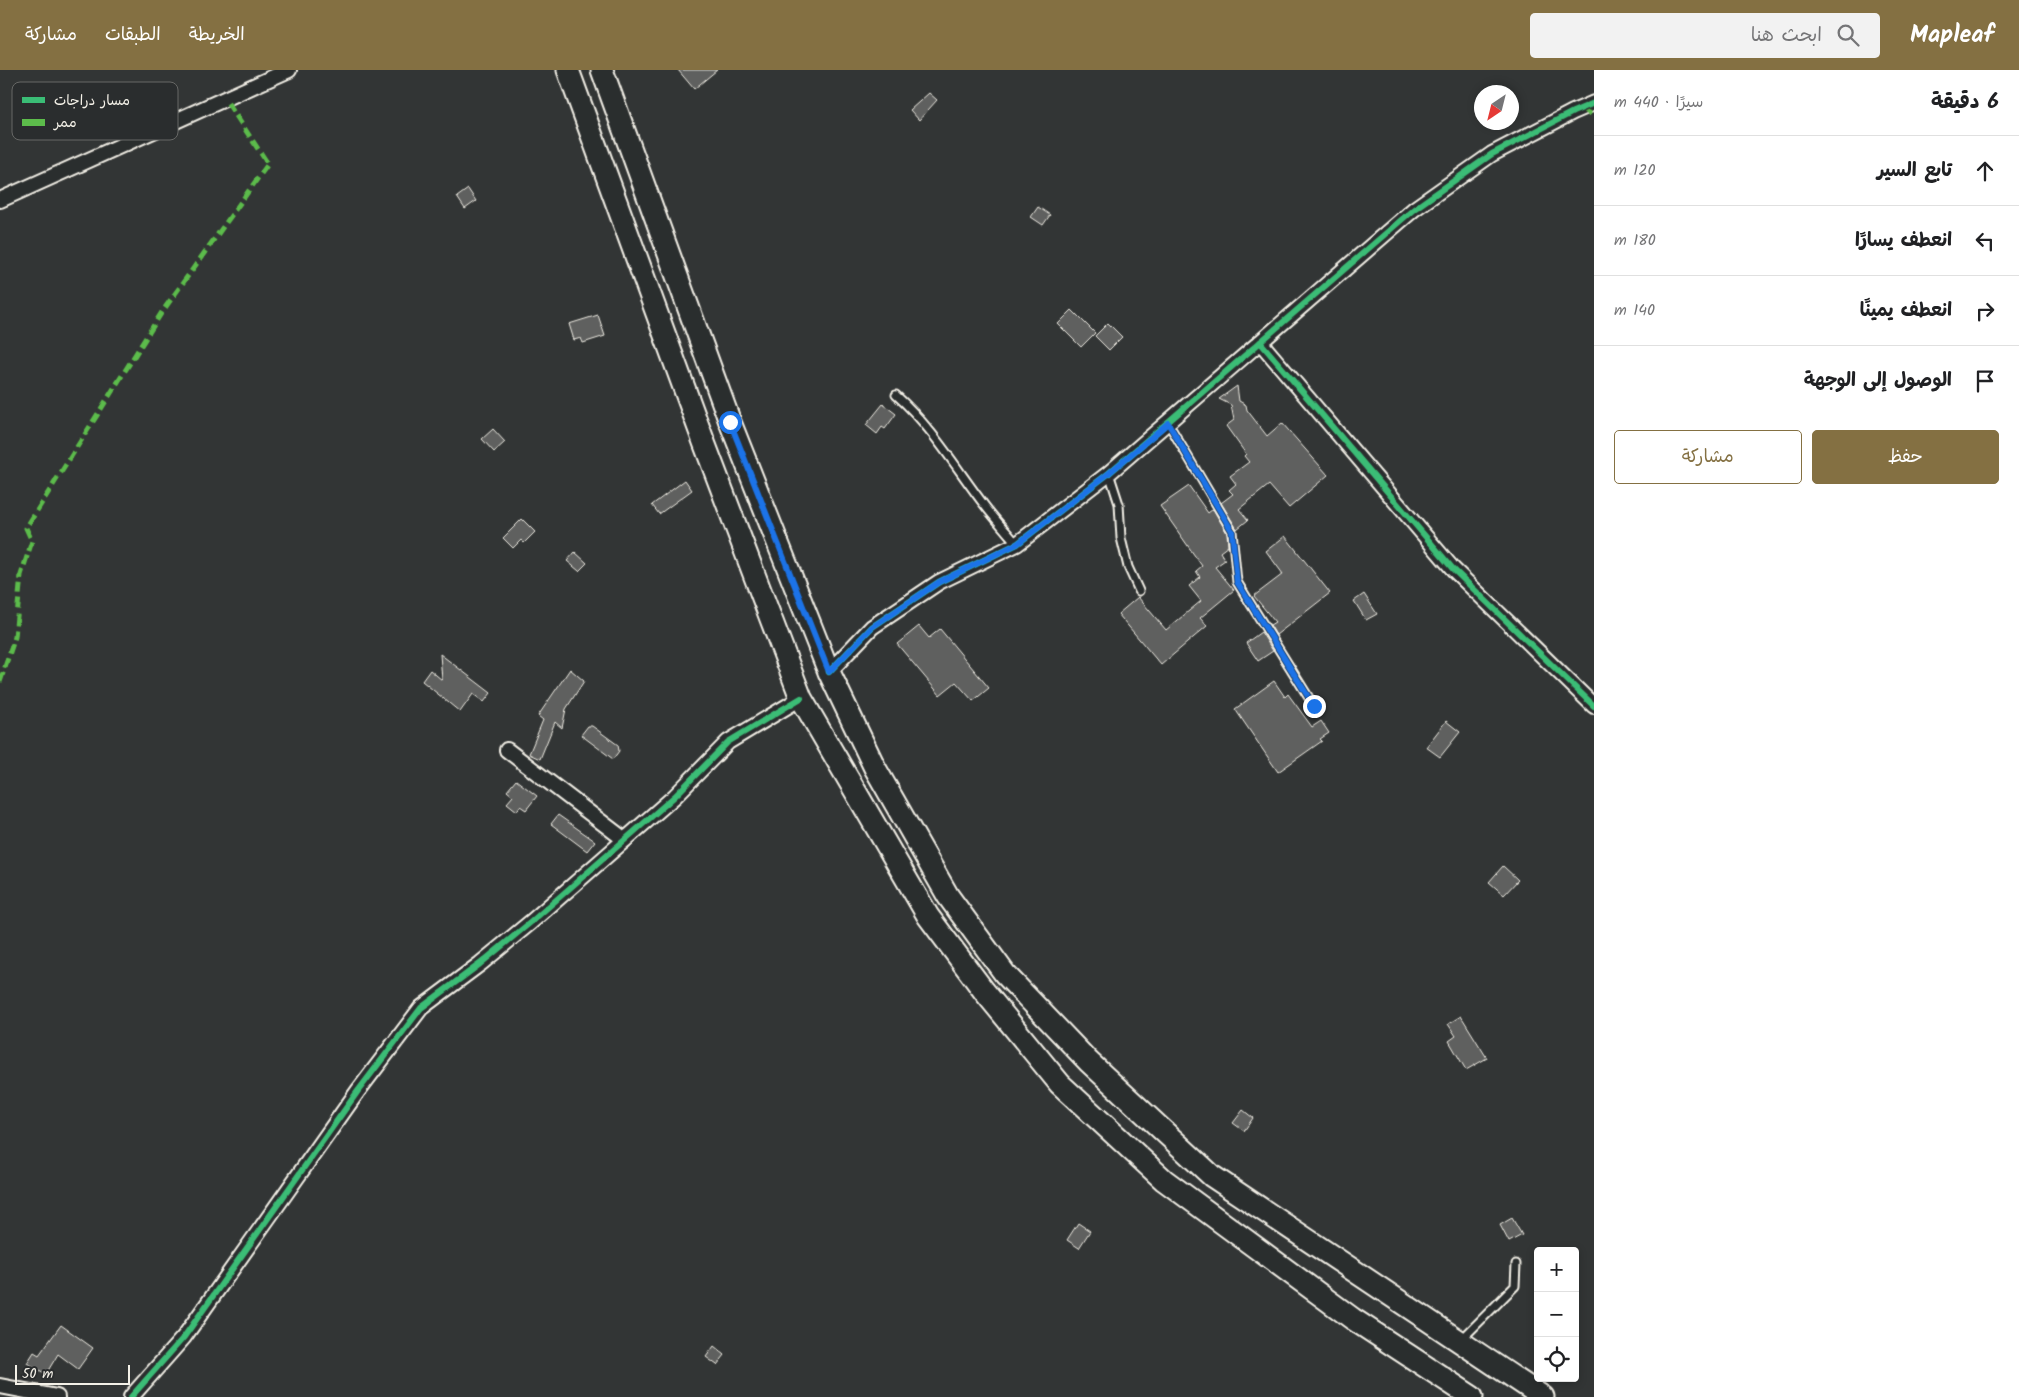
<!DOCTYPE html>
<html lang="ar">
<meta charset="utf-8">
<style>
body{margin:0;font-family:Kalam,"Playpen Sans Arabic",sans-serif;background:#f2f2f2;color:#202124;direction:rtl}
.controls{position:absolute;right:15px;bottom:15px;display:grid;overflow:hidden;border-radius:5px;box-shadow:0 2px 8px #0003}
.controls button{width:45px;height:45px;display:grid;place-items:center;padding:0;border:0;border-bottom:1px solid #e0e0e0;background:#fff;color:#202124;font:25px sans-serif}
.compass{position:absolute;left:1474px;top:15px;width:45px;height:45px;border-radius:50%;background:#fff;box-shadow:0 2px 8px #0003;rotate:215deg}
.scale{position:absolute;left:15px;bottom:12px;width:115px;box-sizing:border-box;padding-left:5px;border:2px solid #f4f1e8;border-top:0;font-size:14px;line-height:18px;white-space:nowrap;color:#f4f1e8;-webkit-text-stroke:4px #2a2d2e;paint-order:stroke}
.stop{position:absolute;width:15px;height:15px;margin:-11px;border:4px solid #1a73e8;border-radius:50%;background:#fff}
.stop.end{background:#1a73e8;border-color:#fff;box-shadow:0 1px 5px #0008}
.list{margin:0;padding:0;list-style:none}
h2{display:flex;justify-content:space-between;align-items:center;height:65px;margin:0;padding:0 20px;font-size:21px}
h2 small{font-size:16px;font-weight:400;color:#757577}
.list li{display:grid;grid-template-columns:32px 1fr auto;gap:15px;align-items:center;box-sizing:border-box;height:70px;padding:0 20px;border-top:1px solid #e0e0e0}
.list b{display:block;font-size:19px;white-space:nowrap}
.list em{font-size:16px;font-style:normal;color:#757577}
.actions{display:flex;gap:10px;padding:15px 20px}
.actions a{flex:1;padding:11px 0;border:1px solid #847042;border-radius:5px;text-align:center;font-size:18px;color:#847042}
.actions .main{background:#847042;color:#fff}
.icon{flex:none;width:28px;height:28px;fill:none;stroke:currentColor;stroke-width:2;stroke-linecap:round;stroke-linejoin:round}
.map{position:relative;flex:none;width:1594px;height:1327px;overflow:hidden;direction:ltr}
header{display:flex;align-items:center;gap:30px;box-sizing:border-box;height:70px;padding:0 25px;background:#847042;color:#fff}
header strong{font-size:24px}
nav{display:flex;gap:28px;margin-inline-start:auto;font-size:18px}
.search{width:350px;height:45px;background:#f2f2f2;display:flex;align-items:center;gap:12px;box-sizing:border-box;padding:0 18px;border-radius:5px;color:#757577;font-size:19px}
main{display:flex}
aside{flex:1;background:#fff}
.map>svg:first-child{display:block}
</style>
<header>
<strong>Mapleaf</strong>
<div class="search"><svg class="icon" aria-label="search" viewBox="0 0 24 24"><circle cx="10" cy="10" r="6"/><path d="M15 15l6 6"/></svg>ابحث هنا</div>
<nav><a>الخريطة</a><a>الطبقات</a><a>مشاركة</a></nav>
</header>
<main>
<aside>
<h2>6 دقيقة<small>سيرًا · 440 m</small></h2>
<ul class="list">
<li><svg class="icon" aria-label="ahead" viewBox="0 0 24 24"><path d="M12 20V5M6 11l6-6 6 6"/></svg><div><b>تابع السير</b></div><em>120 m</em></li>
<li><svg class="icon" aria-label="left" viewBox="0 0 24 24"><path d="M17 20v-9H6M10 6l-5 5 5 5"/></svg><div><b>انعطف يسارًا</b></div><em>180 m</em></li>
<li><svg class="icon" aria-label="right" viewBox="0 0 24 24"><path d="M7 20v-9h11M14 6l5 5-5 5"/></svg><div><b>انعطف يمينًا</b></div><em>140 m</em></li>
<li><svg class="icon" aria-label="arrive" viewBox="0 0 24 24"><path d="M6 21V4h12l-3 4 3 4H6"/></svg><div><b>الوصول إلى الوجهة</b></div></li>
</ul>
<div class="actions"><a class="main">حفظ</a><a>مشاركة</a></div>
</aside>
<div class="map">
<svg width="1594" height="1327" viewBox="0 0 1594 1327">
<rect width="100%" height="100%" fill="#323535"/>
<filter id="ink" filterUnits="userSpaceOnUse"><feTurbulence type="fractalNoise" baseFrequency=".02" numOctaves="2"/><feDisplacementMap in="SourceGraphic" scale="10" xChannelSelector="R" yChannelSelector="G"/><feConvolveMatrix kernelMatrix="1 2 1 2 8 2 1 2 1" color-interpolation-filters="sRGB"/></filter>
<g filter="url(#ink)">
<path fill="#5f605f" stroke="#f4f1e8" d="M678 0H717L694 19Z
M929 23 937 30 919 50 910 40Z
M468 119 476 131 465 139 457 127Z
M1038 137 1050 145 1043 155 1031 147Z
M1072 240 1095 263 1081 277 1058 254Z
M598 245 605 266 583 273 581 268 574 270 569 254Z
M1108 253 1122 267 1109 280 1095 266Z
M1237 316 1239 331 1246 335 1247 340 1267 366 1282 353 1328 405 1289 438 1269 415 1239 439 1248 450 1237 459 1221 433 1233 424 1229 420 1236 414 1230 406 1249 392 1244 386 1246 384 1226 356 1234 350 1231 335 1219 329Z
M883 334 896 344 885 359 882 357 877 364 866 355Z
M493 359 505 372 494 382 482 369Z
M685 410 692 420 659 444 652 435Z
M1189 416 1208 443 1213 439 1227 463 1228 476 1220 482 1225 490 1215 497 1234 520 1200 548 1207 556 1161 595 1118 544 1138 527 1166 560 1201 531 1189 516 1200 507 1196 501 1202 496 1160 436Z
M522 449 535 462 524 473 521 470 513 478 503 468Z
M1285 466 1330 523 1276 565 1270 555 1275 552 1254 526 1283 504 1266 481Z
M575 482 587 493 579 501 567 491Z
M1364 524 1377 544 1366 550 1354 531Z
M919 556 929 568 940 559 989 618 973 631 956 612 940 625 897 574Z
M1261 562 1273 581 1258 591 1246 573Z
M440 584 491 623 484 632 473 624 460 642 422 611 430 600 442 610Z
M570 599 584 611 566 639 562 658 555 652 540 689 529 684 543 650 538 646Z
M1274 611 1285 627 1288 624 1312 657 1321 651 1329 663 1320 669 1322 671 1278 702 1235 639Z
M1446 651 1460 662 1440 687 1426 677Z
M588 656H592L618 675 619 681 613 689 581 665Z
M516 710 537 726 526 740 520 736 517 741 507 733 513 726 507 721Z
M558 745 595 771 587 781 551 754Z
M1503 796 1518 810 1504 825 1489 812Z
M1461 946 1487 988 1466 1000 1449 971 1456 966 1448 954Z
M1243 1040 1253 1048 1244 1061 1233 1053Z
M1512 1148 1522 1165 1509 1172 1500 1155Z
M1078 1153 1090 1161 1079 1178 1067 1170Z
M61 1255 93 1278 78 1299 58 1284 46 1304 27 1293 34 1282 39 1285Z
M714 1276 725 1285 717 1295 706 1287Z"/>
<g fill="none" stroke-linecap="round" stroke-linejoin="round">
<defs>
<path id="service" d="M896 325C932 357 956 398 985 436 995 449 1006 461 1017 474
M1168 353 1232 461 1237 512 1314 636
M1109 403 1119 434 1121 468 1128 497 1139 521
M1462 1269 1515 1216 1516 1194"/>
<path id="minor" d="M0 130 289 0
M1260 272 1453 499 1594 636
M829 602 872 557 939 512 1017 474 1109 403 1414 139 1492 84 1573 42 1594 33
M507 680 625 770
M0 1316 57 1327
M131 1327 184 1267 358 1021 421 938 480 894 531 852 675 726 728 672 801 628"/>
<path id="primary" d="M568 0 705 375 801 628 928 846 984 921 1060 1014 1164 1110 1353 1249 1472 1327
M602 0 730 352 829 602 875 698 948 826 1005 904 1089 992 1212 1106 1543 1327"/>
</defs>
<use href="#service" stroke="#f4f1e8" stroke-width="11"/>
<use href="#minor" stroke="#f4f1e8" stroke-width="18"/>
<use href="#primary" stroke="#f4f1e8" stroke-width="25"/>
<use href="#service" stroke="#2a2d2e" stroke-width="7"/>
<use href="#minor" stroke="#2a2d2e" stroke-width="14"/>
<use href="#primary" stroke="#2a2d2e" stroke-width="21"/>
<path stroke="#5cbc4b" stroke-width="5" stroke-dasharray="10 5" stroke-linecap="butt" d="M1583 38 1594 48
M0 612 15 567 21 505 32 471 26 458 162 242 268 94 225 29"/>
<defs>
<path id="cycleway" d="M1260 272 1453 499 1594 636
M829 602 872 557 939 512 1017 474 1109 403 1414 139 1492 84 1573 42 1594 33
M131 1327 184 1267 358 1021 421 938 480 894 531 852 675 726 728 672 801 628"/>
</defs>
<use href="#cycleway" stroke="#2a2d2e" stroke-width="9"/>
<use href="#cycleway" stroke="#3abd76" stroke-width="6"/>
</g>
</g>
<g fill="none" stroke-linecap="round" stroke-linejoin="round" filter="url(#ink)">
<path stroke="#1a73e8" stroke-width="6" d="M730 352 829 602 872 557 939 512 1017 474 1109 403 1168 353 1232 461 1237 512 1314 636"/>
</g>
<rect x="12" y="12" width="166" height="58" rx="8" fill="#2a2d2e" stroke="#676866" stroke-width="1"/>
<rect x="22" y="27" width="23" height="6" fill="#3abd76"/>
<rect x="22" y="49" width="23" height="7" fill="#5cbc4b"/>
<g font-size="14" fill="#f4f1e8">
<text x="54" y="35">مسار دراجات</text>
<text x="54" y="57">ممر</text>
</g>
</svg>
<div class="controls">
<button>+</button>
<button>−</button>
<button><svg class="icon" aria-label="locate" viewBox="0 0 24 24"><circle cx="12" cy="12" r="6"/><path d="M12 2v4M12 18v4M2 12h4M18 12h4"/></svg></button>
</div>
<svg class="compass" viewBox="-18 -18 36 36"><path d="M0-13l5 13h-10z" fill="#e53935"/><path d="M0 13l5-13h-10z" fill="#757577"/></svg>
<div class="scale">50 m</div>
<div class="stop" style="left:730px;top:352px"></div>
<div class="stop end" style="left:1314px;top:636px"></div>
</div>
</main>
